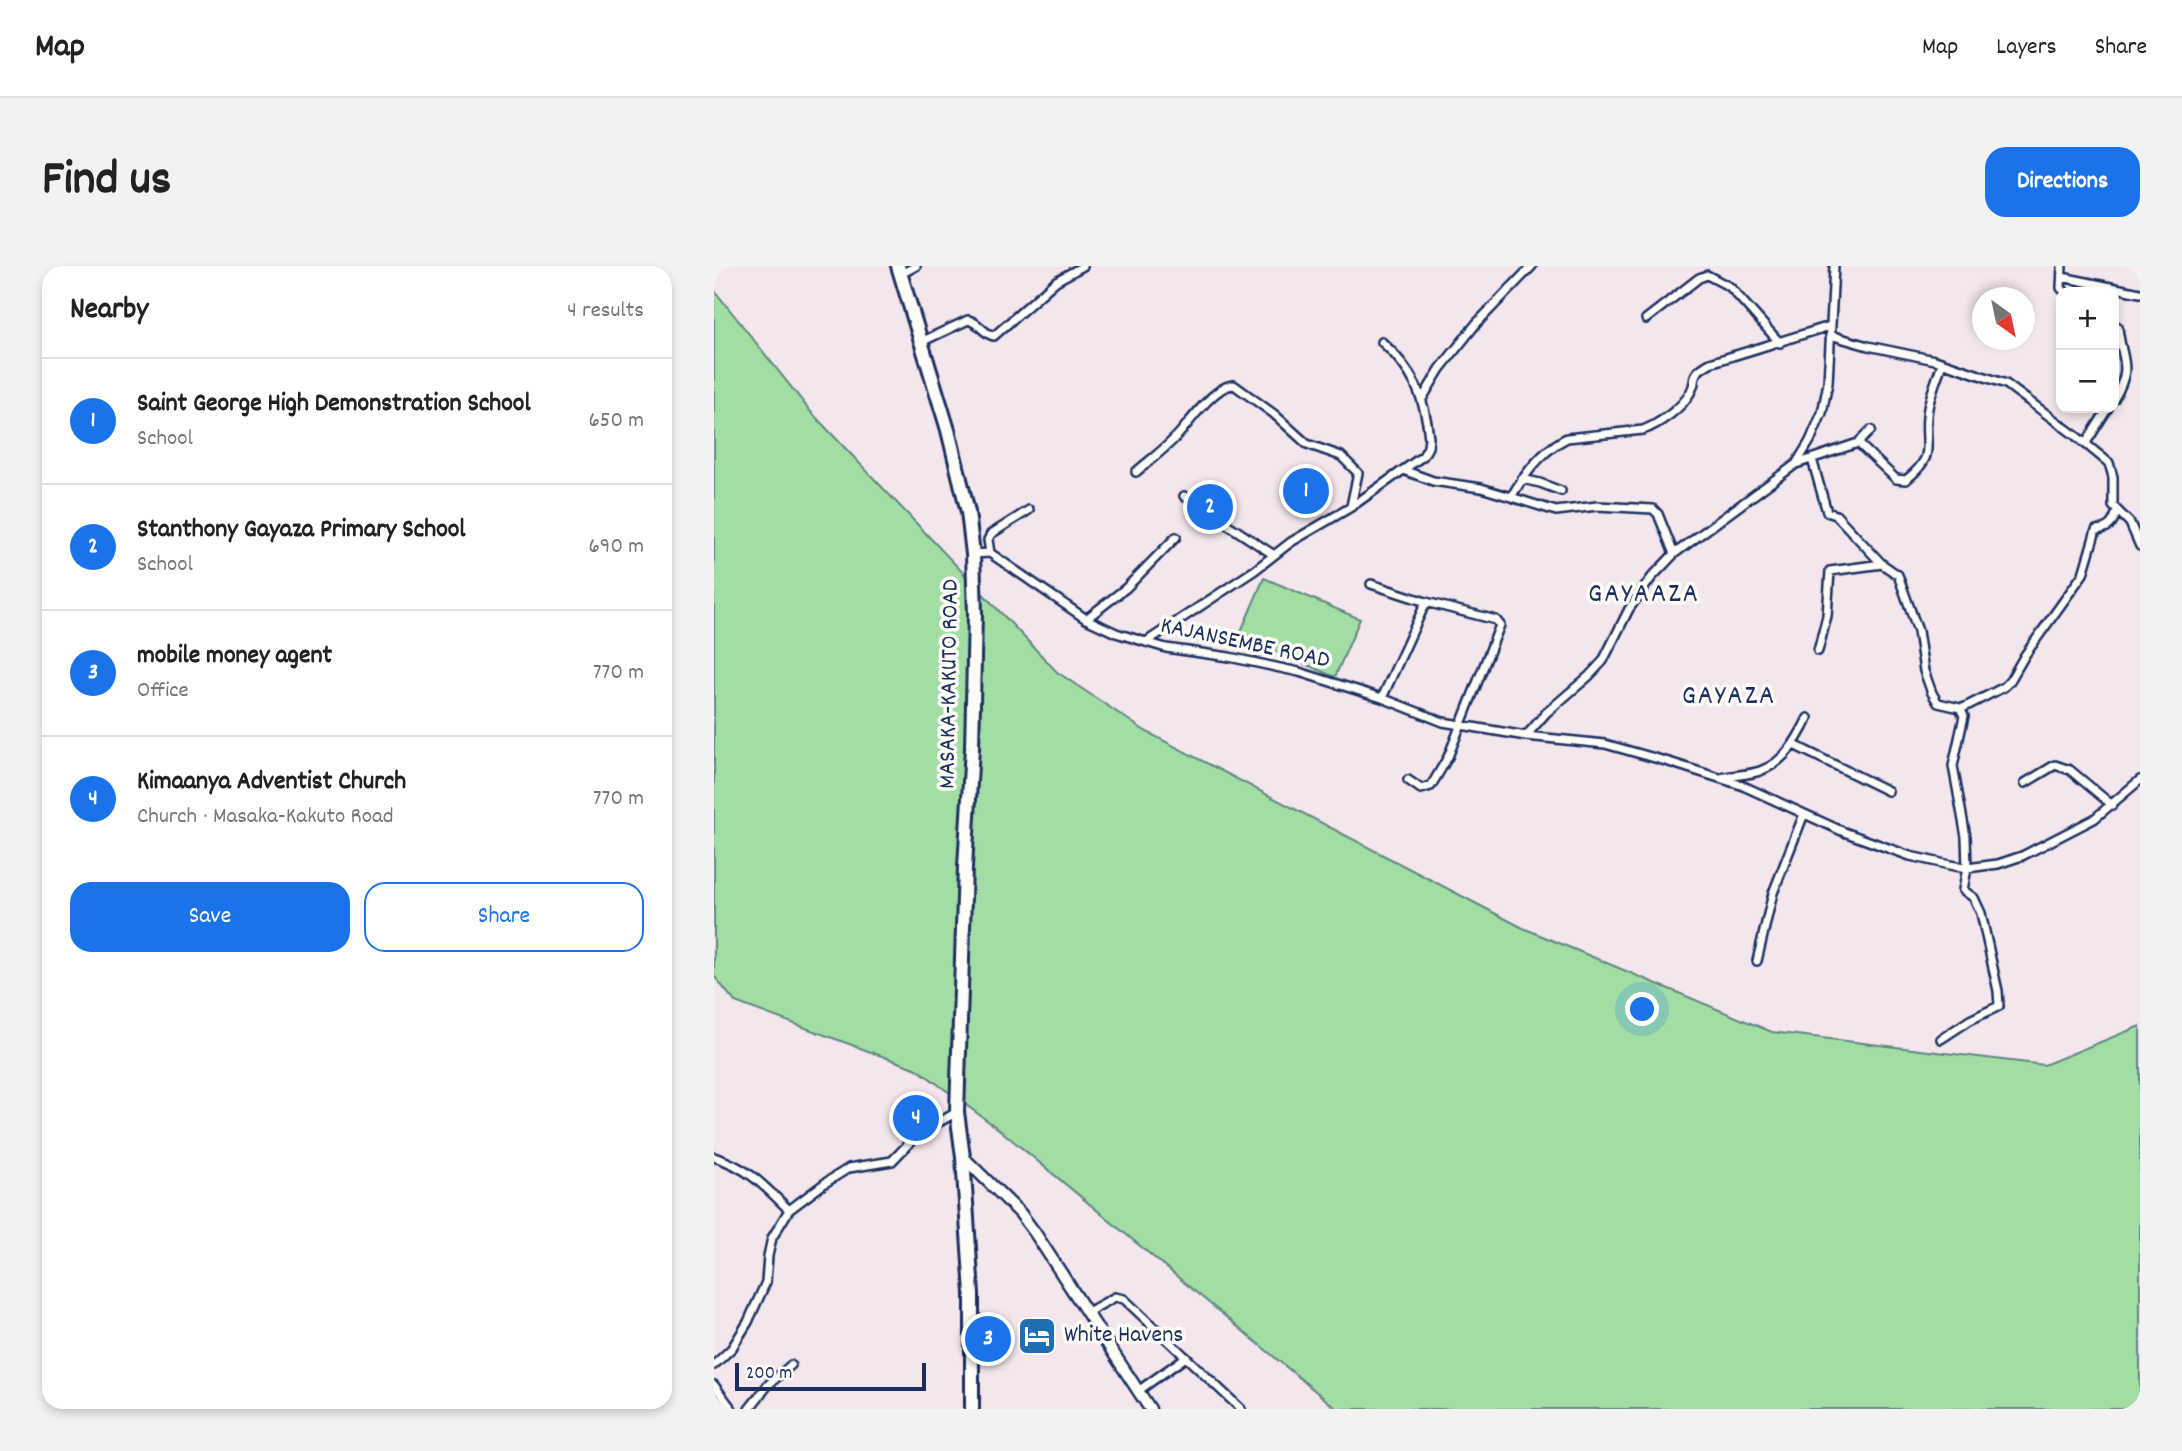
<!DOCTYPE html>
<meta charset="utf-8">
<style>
body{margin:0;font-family:Dekko,sans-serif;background:#f2f2f2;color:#222}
.controls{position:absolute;right:21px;top:21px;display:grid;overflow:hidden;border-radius:14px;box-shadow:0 4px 10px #0003}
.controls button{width:63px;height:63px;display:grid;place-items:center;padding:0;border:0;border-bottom:2px solid #e0e0e0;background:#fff;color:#222;font:35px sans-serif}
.compass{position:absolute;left:1258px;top:21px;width:63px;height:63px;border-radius:50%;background:#fff;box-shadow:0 4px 10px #0003;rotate:147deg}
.scale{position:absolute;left:21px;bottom:18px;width:191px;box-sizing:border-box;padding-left:7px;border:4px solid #1b2f5e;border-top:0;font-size:19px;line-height:24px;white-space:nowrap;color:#1b2f5e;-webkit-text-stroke:5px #fdfcf7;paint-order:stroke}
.you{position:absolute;left:929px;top:744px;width:24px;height:24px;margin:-18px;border:5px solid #fff;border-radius:50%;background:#1a73e8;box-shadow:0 0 0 10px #1a73e833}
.badge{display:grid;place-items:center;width:46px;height:46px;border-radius:50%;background:#1a73e8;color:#fff;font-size:23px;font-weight:700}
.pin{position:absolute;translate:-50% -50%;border:4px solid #fff;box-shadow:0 2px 7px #0006}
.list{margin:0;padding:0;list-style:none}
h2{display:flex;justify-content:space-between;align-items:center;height:91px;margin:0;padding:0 28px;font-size:30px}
h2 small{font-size:23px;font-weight:400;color:#767676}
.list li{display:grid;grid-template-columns:46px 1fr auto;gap:21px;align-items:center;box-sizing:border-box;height:126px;padding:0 28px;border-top:2px solid #e0e0e0}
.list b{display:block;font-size:26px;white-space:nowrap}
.list p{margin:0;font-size:23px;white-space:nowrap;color:#767676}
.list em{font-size:23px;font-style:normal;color:#767676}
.actions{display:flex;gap:14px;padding:21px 28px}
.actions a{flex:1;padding:16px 0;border:2px solid #1a73e8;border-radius:21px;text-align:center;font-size:24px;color:#1a73e8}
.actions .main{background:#1a73e8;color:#fff}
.map{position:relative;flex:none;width:1426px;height:1143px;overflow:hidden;border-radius:21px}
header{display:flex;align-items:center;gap:42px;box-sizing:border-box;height:98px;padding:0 35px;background:#fff;border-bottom:2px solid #e0e0e0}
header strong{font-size:33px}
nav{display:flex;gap:38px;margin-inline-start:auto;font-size:24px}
.intro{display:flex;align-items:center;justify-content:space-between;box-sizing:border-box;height:168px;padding:0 42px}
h1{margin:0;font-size:49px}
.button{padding:18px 32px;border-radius:21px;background:#1a73e8;color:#fff;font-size:24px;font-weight:700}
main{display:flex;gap:42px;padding:0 42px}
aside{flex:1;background:#fff;border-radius:21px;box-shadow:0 4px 10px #0003}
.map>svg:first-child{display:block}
</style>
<header>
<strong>Map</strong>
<nav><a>Map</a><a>Layers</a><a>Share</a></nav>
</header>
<div class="intro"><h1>Find us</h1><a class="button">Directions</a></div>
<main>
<aside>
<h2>Nearby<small>4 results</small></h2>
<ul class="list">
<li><span class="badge">1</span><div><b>Saint George High Demonstration School</b><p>School</p></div><em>650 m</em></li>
<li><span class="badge">2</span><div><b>Stanthony Gayaza Primary School</b><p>School</p></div><em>690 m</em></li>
<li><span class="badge">3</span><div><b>mobile money agent</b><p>Office</p></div><em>770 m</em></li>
<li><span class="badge">4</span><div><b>Kimaanya Adventist Church</b><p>Church · Masaka-Kakuto Road</p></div><em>770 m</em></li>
</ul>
<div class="actions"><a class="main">Save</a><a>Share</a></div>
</aside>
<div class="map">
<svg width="1426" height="1143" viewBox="0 0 1426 1143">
<rect width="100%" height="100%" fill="#f4e6ed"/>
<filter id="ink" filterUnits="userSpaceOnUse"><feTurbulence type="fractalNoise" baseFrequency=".0143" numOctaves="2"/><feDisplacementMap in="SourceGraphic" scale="14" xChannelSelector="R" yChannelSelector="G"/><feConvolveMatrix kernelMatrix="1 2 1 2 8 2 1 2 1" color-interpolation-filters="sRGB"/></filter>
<g filter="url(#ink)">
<path fill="#a2dea4" stroke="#5e8681" stroke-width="2" d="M0 24 97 146 343 406 431 465 809 662 1058 766 1330 799 1426 760V1143H623L286 864 203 803 21 736 0 710Z
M550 312 646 353 621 411 525 370Z"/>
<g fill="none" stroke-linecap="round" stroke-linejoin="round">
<defs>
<path id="street" d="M1348 0 1347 22 1351 26
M187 8 202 0
M1348 11 1426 27
M932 53 985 12 993 9 1016 21 1066 77
M1400 58 1404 61C1407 95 1420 99 1400 133
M1116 69 1154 80 1221 94 1292 118 1362 170 1395 197 1399 211V240L1416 257 1426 280
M207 76 254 54C265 56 269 68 280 70L342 15 369 0
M708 133 726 103 762 58 818 0
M1144 177 1157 164
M1372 177 1394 142
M1098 193 1113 246 1122 249 1168 298 1184 309 1204 365 1210 405 1218 427 1224 437 1246 442 1250 450 1239 500 1252 571 1253 602 1249 624 1260 632 1267 647 1284 725 1285 740 1256 754 1227 773
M1082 198 1144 177 1182 213 1192 214C1223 189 1210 182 1213 150 1214 132 1223 114 1228 97
M689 204 719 215 767 222 797 231C810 209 830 183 853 172L929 164C945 158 968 142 976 127 986 110 972 111 996 97L1116 60
M422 206C436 194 451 183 464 169 476 156 501 119 520 119L560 148 593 178 627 190 644 207 637 240
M808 213 826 217 847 225
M470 230 560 289
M797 231 842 245 883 240 939 243 944 248 960 288
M276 287 274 274 277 268 315 244
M259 288 276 287 372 353 402 367 452 382 515 391 585 406 668 432 729 456 812 470 891 478 955 496 1027 519 1130 566 1196 590 1236 599 1253 602 1284 598 1308 590 1380 553 1426 514
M657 318 712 336 782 354 786 359 734 491 717 520 707 523 694 514
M372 353 412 322 462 271
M432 376 541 304 577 276 637 241 709 190 714 181 715 172C711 131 699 104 668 76
M1104 385 1113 350 1116 305 1168 298
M668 432 712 336
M1247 443 1290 421 1296 415 1311 389 1369 308 1382 264C1395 263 1399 258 1403 245
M812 470 832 447 875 410 889 395 915 343 938 311 960 288 1082 198 1096 175 1108 147 1114 117 1120 0
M1080 479 1174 525
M1007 512C1020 509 1034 509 1046 505 1071 496 1083 474 1094 452
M1311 517 1341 499 1356 504 1398 539
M1043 695 1059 627 1090 548
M0 891C35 902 49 919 75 944
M372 1047 401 1031 410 1033 527 1143
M0 1099 18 1082 34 1056 52 1016 54 990 58 972 75 944 111 917 135 902 178 895 204 868 243 846
M0 1119 18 1143
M424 1125 472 1091
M35 1143 54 1119 77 1099"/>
<path id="secondary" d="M249 891 306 947 321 967 436 1143"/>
<path id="highway" d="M184 0 234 164 254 246 259 288 261 347 258 482 251 601 243 846 249 891 258 1028V1143"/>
</defs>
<use href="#street" stroke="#1b2f5e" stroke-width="12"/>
<use href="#secondary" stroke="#1b2f5e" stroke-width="15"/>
<use href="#highway" stroke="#1b2f5e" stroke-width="18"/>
<use href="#street" stroke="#fdfcf7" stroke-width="7"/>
<use href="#secondary" stroke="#fdfcf7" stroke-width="10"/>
<use href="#highway" stroke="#fdfcf7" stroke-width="12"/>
</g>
</g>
<defs>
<symbol id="hotel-square" viewBox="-11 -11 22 22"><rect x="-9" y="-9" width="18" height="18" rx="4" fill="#1f6fb2" stroke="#fdfcf7"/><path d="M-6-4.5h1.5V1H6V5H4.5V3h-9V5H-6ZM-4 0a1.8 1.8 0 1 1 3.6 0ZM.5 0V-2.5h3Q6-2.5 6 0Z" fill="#fff"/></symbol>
</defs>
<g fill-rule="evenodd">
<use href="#hotel-square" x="301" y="1048" width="44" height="44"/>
</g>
<g text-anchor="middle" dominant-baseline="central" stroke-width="7" stroke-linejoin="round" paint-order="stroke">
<g font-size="24" fill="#1b2f5e" stroke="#fdfcf7">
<text transform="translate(531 378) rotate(12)">KAJANSEMBE ROAD</text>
<text transform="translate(236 418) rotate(-89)">MASAKA-KAKUTO ROAD</text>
</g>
<g font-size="24" fill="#1b2f5e" stroke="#fdfcf7" text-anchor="start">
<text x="350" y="1070">White Havens</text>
</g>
<g font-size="28" letter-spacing="2" fill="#1b2f5e" stroke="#fdfcf7">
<text x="930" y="330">GAYAAZA</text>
<text x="1015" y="432">GAYAZA</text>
</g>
</g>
</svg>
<div class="controls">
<button>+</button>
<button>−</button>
</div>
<svg class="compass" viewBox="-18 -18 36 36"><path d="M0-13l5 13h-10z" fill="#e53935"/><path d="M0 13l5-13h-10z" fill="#767676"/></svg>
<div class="scale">200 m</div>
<div class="you"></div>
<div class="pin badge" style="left:592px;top:225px">1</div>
<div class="pin badge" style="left:496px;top:241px">2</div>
<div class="pin badge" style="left:274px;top:1073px">3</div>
<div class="pin badge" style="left:202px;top:852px">4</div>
</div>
</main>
